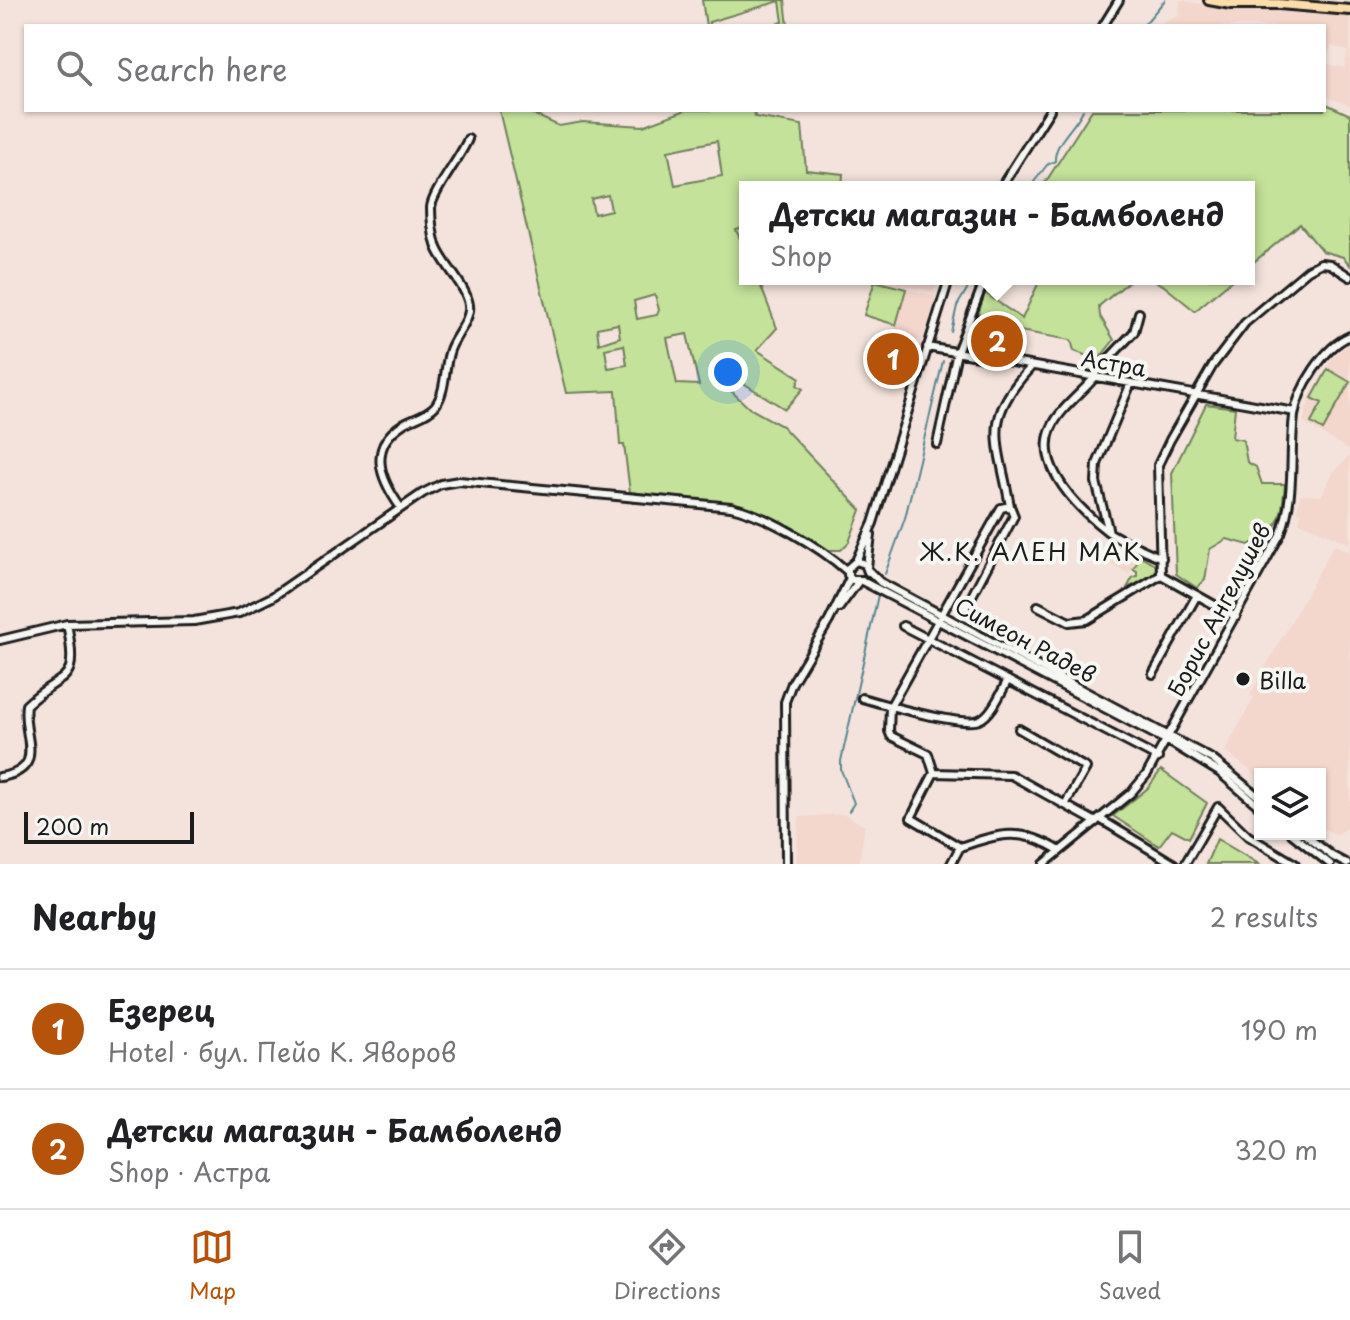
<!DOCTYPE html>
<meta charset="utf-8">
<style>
body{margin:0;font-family:"Playpen Sans",sans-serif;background:#f6f6f6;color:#202124}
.controls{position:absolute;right:24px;bottom:24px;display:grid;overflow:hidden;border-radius:0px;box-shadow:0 2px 6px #0004}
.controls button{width:72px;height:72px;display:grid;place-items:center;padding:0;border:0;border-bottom:2px solid #e0e0e0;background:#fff;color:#202124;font:40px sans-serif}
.scale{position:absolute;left:24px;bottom:20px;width:170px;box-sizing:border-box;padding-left:8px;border:4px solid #1c1c1c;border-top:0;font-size:22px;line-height:28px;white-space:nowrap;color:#1c1c1c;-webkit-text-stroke:6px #f6f6f2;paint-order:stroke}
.you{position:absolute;left:728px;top:372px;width:28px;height:28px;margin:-20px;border:6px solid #fff;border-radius:50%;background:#1a73e8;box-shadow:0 0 0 12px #1a73e833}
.badge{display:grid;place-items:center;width:52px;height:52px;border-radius:50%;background:#b45309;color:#fff;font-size:26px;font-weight:700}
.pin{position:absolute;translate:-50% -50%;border:4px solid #fff;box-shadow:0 2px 8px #0006}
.popup{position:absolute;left:739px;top:181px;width:516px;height:104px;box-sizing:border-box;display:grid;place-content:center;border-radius:0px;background:#fff;filter:drop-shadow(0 2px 6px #0005);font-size:26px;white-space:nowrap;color:#757577}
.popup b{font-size:30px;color:#202124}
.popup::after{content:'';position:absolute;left:50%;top:100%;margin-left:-16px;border:16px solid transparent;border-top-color:#fff}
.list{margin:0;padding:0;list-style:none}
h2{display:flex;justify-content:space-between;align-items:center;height:104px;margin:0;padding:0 32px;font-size:34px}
h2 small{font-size:26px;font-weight:400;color:#757577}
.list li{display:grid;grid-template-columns:52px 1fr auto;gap:24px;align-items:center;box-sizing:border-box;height:120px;padding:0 32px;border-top:2px solid #e0e0e0}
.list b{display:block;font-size:30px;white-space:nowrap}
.list p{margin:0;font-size:26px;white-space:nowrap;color:#757577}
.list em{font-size:26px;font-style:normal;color:#757577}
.icon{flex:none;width:44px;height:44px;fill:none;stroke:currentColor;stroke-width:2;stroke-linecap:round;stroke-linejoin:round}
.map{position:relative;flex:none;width:1350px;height:864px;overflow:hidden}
.search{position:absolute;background:#fff;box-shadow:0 2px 6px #0004;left:24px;right:24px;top:24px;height:88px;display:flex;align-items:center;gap:20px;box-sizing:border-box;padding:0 28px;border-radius:0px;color:#757577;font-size:30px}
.sheet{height:344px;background:#fff}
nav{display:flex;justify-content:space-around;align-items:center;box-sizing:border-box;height:112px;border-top:2px solid #e0e0e0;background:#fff;font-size:22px;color:#757577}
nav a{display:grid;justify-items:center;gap:4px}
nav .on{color:#b45309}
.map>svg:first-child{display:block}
</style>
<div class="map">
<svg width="1350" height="864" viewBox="0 0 1350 864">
<rect width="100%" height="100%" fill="#f4e3dc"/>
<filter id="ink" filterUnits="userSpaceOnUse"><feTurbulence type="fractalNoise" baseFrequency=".0125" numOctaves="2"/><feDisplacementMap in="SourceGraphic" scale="16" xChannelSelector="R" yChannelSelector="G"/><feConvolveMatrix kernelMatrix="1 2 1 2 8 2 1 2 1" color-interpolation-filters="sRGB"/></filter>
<g filter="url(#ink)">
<path fill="#f3d6cc" d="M1180 0 1220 8 1283 9 1350 15V105L1324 96 1327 64 1344 68 1348 51 1331 46 1329 52 1324 51V26H1160L1164 21 1179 16Z
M874 279H941L933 292Z
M906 289 936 296 922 341 893 335Z
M1350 344V451L1303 422 1310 398 1333 357Z
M1350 455V543L1299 522 1302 513 1297 511 1300 495 1321 496 1333 473Z
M1334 545 1350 552V829L1346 828 1336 835 1320 827V774H1260V778L1225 751 1254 698 1250 695Z
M1122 546 1139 556 1129 574 1112 564Z
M844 814 865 826 859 864H796L799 817Z"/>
<path fill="#c4e29a" stroke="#707f5b" stroke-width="2" fill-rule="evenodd" d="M702 0H785L788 26H769L783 22 780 1 709 22V26H706Z
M1324 103 1350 115V265L1343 257 1322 251 1300 224 1249 266V187H1051L1045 183 1092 110H1324Z
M499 110H524L559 126 583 122 643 126 686 110H754L755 117 802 125 806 170 843 174 842 187H745V227L736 230 745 249V279H758L777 328 757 350 800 378 797 385 803 389 785 409 735 378 726 386 749 408 782 426 861 510 849 542 841 550H828L738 505 630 492 624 445H620L616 391 566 393ZM717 141 722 176 675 185 668 151ZM608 195 611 210 594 214 591 199ZM655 295 659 310 657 315 637 319 634 301ZM618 324 620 337 599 344 597 328ZM687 334 699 385 677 384 667 338ZM624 345 627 365 608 368 605 349Z
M1028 279H1135L1131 280 1099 306 1100 316 1114 340 1098 360 1074 351 1071 340 1003 328 1001 335 975 324 985 293 1022 319 1038 284Z
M1150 279H1233L1195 311 1163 285Z
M875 281 906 289 896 325 864 315Z
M1328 369 1350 382 1323 430 1311 423 1322 403 1312 398Z
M1206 404 1235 408 1232 438 1243 440 1247 462 1256 467 1262 484H1285C1281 520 1282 527 1249 545L1227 539 1210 549 1205 580 1197 588 1176 574 1172 473Z
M1141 556 1156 565V576L1127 588 1133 577 1137 576V571L1133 569Z
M1161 770 1207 803 1189 838 1172 829 1159 846 1113 816 1148 788Z
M1217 839 1259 864H1206Z"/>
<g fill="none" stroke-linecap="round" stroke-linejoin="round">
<path stroke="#588690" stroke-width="2" d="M1143 26 1165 0
M1030 187 1047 165 1055 161C1054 142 1075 128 1083 110
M951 332 957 306 973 279
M885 574 905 518 943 361
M849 811 854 803 841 770V761L878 595"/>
<defs>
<path id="minor" d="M1103 26 1119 0
M1001 187 1050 110
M1139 313 1134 332 1098 370 1095 377C1082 393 1059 409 1051 429 1035 467 1080 510 1107 531 1123 542 1144 550 1162 558
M927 347 1295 412
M937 444 957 352 985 279
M1010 506C998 439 981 420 1032 366
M401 508C380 479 367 447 403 424 413 418 427 415 435 406 446 392 444 370 449 353 452 340 464 329 468 315 476 294 442 265 436 245 433 234 431 219 431 208 431 194 461 157 468 139
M1109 532 1096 482 1097 464 1131 383
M856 561 865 564 868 572
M867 567 871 535
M868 570 880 582 1212 759 1260 798
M1161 575 1158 465 1170 440 1213 365 1245 323 1308 270 1321 263 1330 264 1350 277
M1161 575 1236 617
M862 580H852L848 575V568L856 561 873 523 949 279
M862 581 1173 744 1219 772 1260 807
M1038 606 1069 622 1087 620 1161 575
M839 608 858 582
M903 626 1158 758
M0 640 67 624 194 621 239 613 272 597 423 493 441 484 459 481 731 507C766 515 820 547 847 571
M1153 674 1197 595
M862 698C882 704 962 727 979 720 992 715 1001 692 1008 680
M1019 729 1086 768 1066 803
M934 773 1011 775 1096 822
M0 777C49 769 21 736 26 705 63 670 80 688 67 624
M1100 819 1174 864
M1292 834 1330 864
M1304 834 1332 856 1347 864
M960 847C1000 833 1022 827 1060 851
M786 864 785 702 792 683 829 621 850 578
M951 864 960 847 911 818 934 773 928 754 891 736 889 731 890 707 1001 508 1010 506 1014 516 965 609
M1044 864 1131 793 1147 774 1281 533C1296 494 1289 456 1294 416 1298 388 1324 347 1350 336
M1185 864 1218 807 1248 836 1295 864"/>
<path id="major" d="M1209 0 1231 4H1279L1350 10"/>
</defs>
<use href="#minor" stroke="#1c1c1c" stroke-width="12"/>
<use href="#major" stroke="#1c1c1c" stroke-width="14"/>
<use href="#minor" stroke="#f6f6f2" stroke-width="6"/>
<use href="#major" stroke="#fbddab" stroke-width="8"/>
</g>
</g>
<circle fill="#1c1c1c" stroke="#f6f6f2" stroke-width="3" cx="1243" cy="679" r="8"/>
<g text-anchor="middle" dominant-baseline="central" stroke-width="8" stroke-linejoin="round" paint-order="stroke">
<g font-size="22" fill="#1c1c1c" stroke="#f6f6f2">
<text transform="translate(1114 362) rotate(10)">Астра</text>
<text transform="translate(1218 609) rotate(-62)">Борис Ангелушев</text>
<text transform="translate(1026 639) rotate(28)">Симеон Радев</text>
</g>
<g font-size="22" fill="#1c1c1c" stroke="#f6f6f2" text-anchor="start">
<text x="1259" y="679">Billa</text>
</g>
<g font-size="24" letter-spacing="2" fill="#1c1c1c" stroke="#f6f6f2">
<text x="1031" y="551">Ж.К. АЛЕН МАК</text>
</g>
</g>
</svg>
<div class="controls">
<button><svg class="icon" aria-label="layers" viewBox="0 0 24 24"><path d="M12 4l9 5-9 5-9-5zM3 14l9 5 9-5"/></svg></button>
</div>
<div class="scale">200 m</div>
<div class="you"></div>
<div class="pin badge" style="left:893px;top:359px">1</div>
<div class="pin badge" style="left:997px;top:341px">2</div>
<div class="popup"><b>Детски магазин - Бамболенд</b>Shop</div>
<div class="search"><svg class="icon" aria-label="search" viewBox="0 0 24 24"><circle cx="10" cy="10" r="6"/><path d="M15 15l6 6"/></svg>Search here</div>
</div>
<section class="sheet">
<h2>Nearby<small>2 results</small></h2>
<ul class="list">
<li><span class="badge">1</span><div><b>Езерец</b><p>Hotel · бул. Пейо К. Яворов</p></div><em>190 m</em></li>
<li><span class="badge">2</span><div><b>Детски магазин - Бамболенд</b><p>Shop · Астра</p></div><em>320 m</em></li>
</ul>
</section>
<nav>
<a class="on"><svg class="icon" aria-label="map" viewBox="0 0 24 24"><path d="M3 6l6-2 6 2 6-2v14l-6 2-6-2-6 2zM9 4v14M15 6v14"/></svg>Map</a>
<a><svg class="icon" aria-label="directions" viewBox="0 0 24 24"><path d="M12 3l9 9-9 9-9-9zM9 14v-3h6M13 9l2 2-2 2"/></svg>Directions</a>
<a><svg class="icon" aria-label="saved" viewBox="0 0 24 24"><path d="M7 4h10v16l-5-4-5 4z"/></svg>Saved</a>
</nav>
